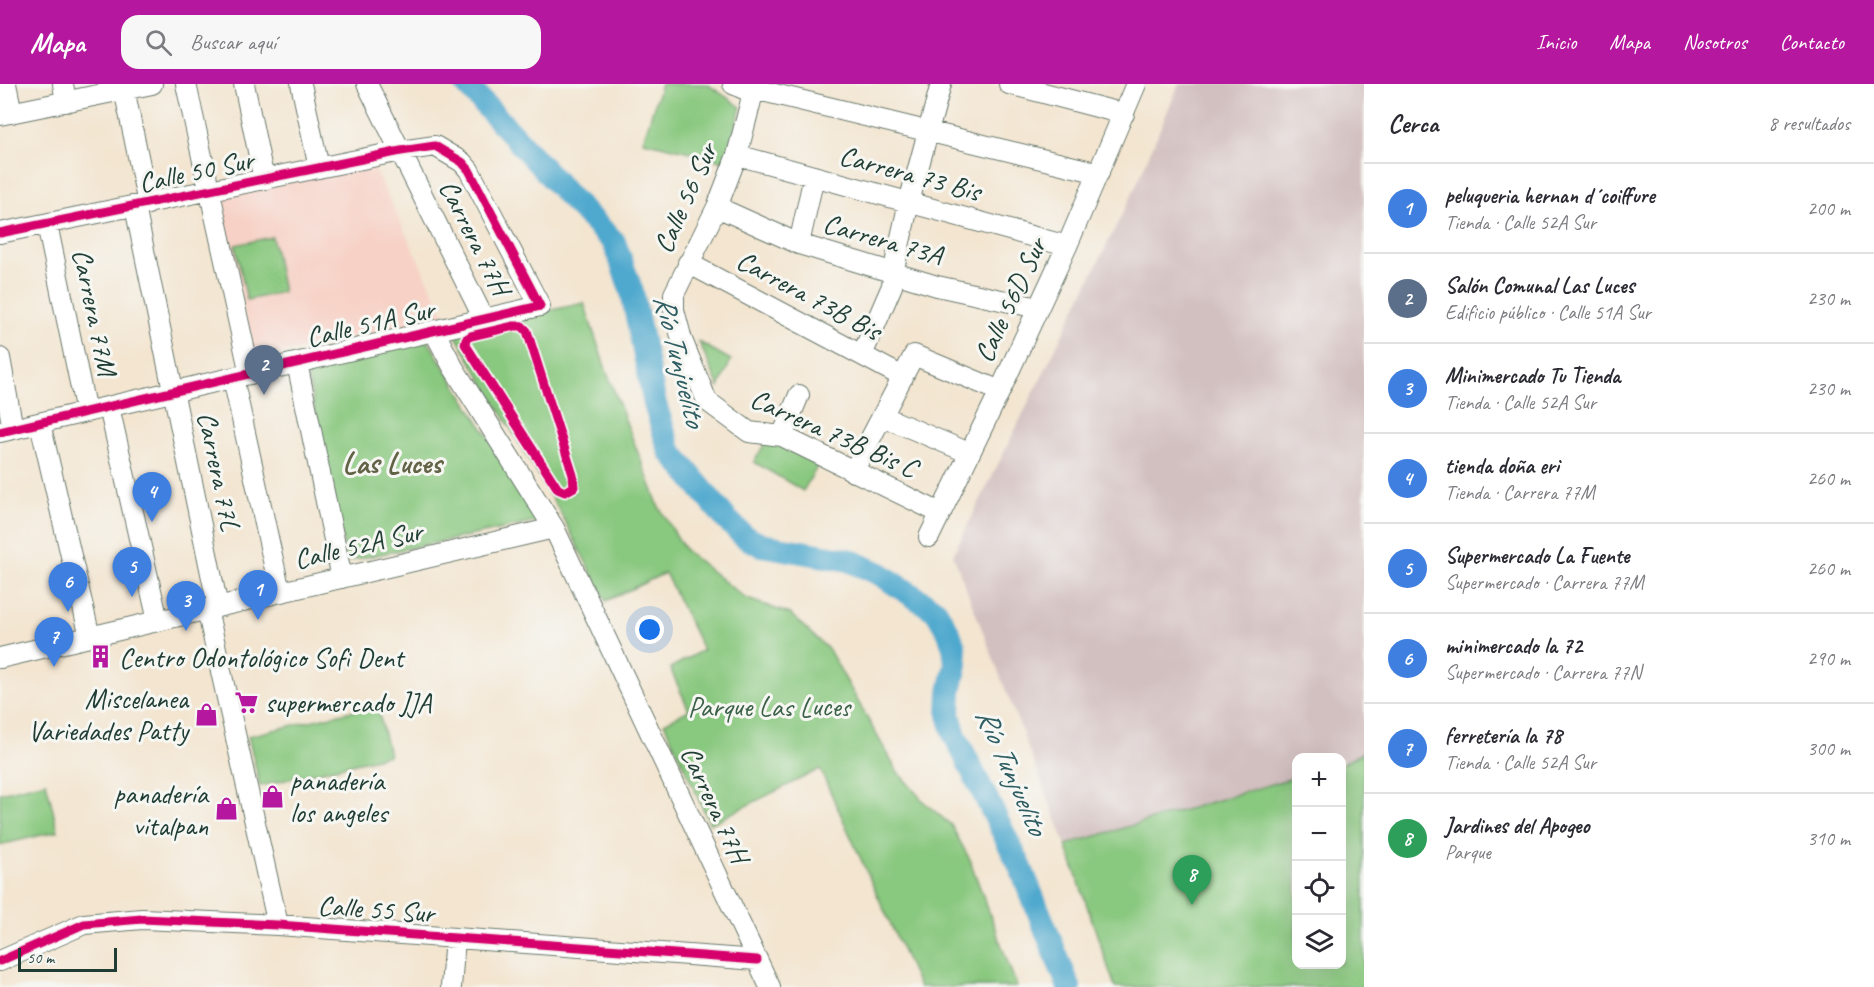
<!DOCTYPE html>
<html lang="es">
<meta charset="utf-8">
<style>
body{margin:0;font-family:Caveat,sans-serif;background:#f7f7f7;color:#2b2b33}
.controls{position:absolute;right:18px;bottom:18px;display:grid;overflow:hidden;border-radius:12px;box-shadow:0 6px 24px #0002}
.controls button{width:54px;height:54px;display:grid;place-items:center;padding:0;border:0;border-bottom:2px solid #e1e1e2;background:#fff;color:#2b2b33;font:30px sans-serif}
.scale{position:absolute;left:18px;bottom:15px;width:99px;box-sizing:border-box;padding-left:6px;border:3px solid #1f3d34;border-top:0;font-size:16px;line-height:21px;white-space:nowrap;color:#1f3d34;-webkit-text-stroke:4px #f6f6f2;paint-order:stroke}
.you{position:absolute;left:650px;top:546px;width:21px;height:21px;margin:-15px;border:4px solid #fff;border-radius:50%;background:#1a73e8;box-shadow:0 0 0 9px #1a73e833}
.badge{display:grid;place-items:center;width:39px;height:39px;border-radius:50%;background:#b5179e;color:#fff;font-size:20px;font-weight:700}
.pin{position:absolute;translate:-50% -50px;filter:drop-shadow(0 2px 3px #0008)}
.pin::after{content:'';position:absolute;top:32px;width:21px;height:18px;background:inherit;clip-path:polygon(0 0,100% 0,50% 100%)}
.list{margin:0;padding:0;list-style:none}
h2{display:flex;justify-content:space-between;align-items:center;height:78px;margin:0;padding:0 24px;font-size:26px}
h2 small{font-size:20px;font-weight:400;color:#7c7c81}
.list li{display:grid;grid-template-columns:39px 1fr auto;gap:18px;align-items:center;box-sizing:border-box;height:90px;padding:0 24px;border-top:2px solid #e1e1e2}
.list b{display:block;font-size:22px;white-space:nowrap}
.list p{margin:0;font-size:20px;white-space:nowrap;color:#7c7c81}
.list em{font-size:20px;font-style:normal;color:#7c7c81}
.icon{flex:none;width:33px;height:33px;fill:none;stroke:currentColor;stroke-width:2;stroke-linecap:round;stroke-linejoin:round}
.map{position:relative;flex:none;width:1364px;height:903px;overflow:hidden}
header{display:flex;align-items:center;gap:36px;box-sizing:border-box;height:84px;padding:0 30px;background:#b5179e;color:#fff}
header strong{font-size:28px}
nav{display:flex;gap:33px;margin-inline-start:auto;font-size:21px}
.search{width:420px;height:54px;background:#f7f7f7;display:flex;align-items:center;gap:15px;box-sizing:border-box;padding:0 21px;border-radius:18px;color:#7c7c81;font-size:22px}
main{display:flex}
aside{flex:1;background:#fff}
.map>svg:first-child{display:block}
</style>
<header>
<strong>Mapa</strong>
<div class="search"><svg class="icon" aria-label="search" viewBox="0 0 24 24"><circle cx="10" cy="10" r="6"/><path d="M15 15l6 6"/></svg>Buscar aquí</div>
<nav><a>Inicio</a><a>Mapa</a><a>Nosotros</a><a>Contacto</a></nav>
</header>
<main>
<div class="map">
<svg width="1364" height="903" viewBox="0 0 1364 903">
<rect width="100%" height="100%" fill="#f6f6f2"/>
<filter id="ink" filterUnits="userSpaceOnUse"><feTurbulence type="fractalNoise" baseFrequency=".0167" numOctaves="2"/><feDisplacementMap in="SourceGraphic" scale="12" xChannelSelector="R" yChannelSelector="G"/><feConvolveMatrix kernelMatrix="1 2 1 2 8 2 1 2 1" color-interpolation-filters="sRGB"/></filter>
<filter id="wash" filterUnits="userSpaceOnUse"><feTurbulence type="fractalNoise" baseFrequency=".008" numOctaves="4" result="noise"/><feDisplacementMap in="SourceGraphic" scale="24" xChannelSelector="R" yChannelSelector="G"/><feGaussianBlur stdDeviation="1.35" result="paint"/><feColorMatrix in="noise" values="0 0 0 0 0 0 0 0 0 0 0 0 0 0 0 0 0 1.4 0 .05"/><feComposite in="paint" operator="in"/></filter>
<g filter="url(#wash)">
<rect width="100%" height="100%" fill="#f3e5d0"/>
<path fill="#f7d1c6" d="M373 81 447 236 255 274 219 113Z"/>
<path fill="#d2bfbf" d="M1179 0H1364V668L1342 680V674H1296V693L1066 761 953 471 1135 104Z"/>
<path fill="#89c87f" stroke="#54825a" stroke-width="1.5" d="M661 0H707L741 23 725 79 703 71 643 57Z
M272 153 283 208 247 216 235 161Z
M584 219 606 286 659 423 685 466 745 514 790 530 829 566 897 687 924 718 951 741 969 774 1017 903H919L820 685 710 740 664 639 689 626 670 584 703 566 665 489 606 517 560 428 453 247Z
M428 257 541 437 347 477 305 281Z
M699 258 731 276 719 303Z
M769 352 818 381 803 407 754 378Z
M377 621 389 671 260 702 248 652Z
M1364 668V903H1115L1066 761 1296 693V880H1342V680Z
M46 698 58 747 0 761V709Z"/>
<g fill="none" stroke-linecap="round" stroke-linejoin="round">
<path stroke="#50a9ce" stroke-width="24" d="M466 0 574 118 614 158 632 208 655 320 670 367 727 436 745 453 761 461 848 476 880 490 936 527 949 549 954 563 956 580 950 608 949 631 955 652 1020 782 1069 903"/>
</g>
</g>
<g filter="url(#ink)">
<g fill="none" stroke-linecap="round" stroke-linejoin="round">
<defs>
<path id="minor" d="M6 0 12 29
M63 0 66 18
M123 0 148 120
M186 0 250 290
M244 0 264 96
M301 0 319 84
M367 0 484 235
M733 0 746 6 754 5 1099 89
M757 0 754 5 737 71 717 123 674 210V226L682 256 707 317 749 348 782 352 940 429
M1009 0 1124 30
M0 31 152 0
M737 71 1067 162
M135 123 218 523
M717 123 799 160 937 202 1038 224
M47 140 86 328
M0 149 401 67 435 62 462 78 469 86 540 222 0 348
M799 160 814 92
M688 179 903 293
M434 247 453 283 554 444 770 903
M862 271 892 202 893 189 909 118 941 0
M0 274 13 345
M297 279 342 494
M233 294 280 508
M109 323 158 537
M882 332 969 369
M40 339 90 553
M782 352 799 311
M853 388 914 271 1000 307
M929 453 1000 307 1067 162 1136 0
M207 525 278 841
M0 574 554 444
M0 877 84 840 142 835 278 841 757 876
M451 903 455 854"/>
</defs>
<use href="#minor" stroke="#69786b" stroke-width="22"/>
<use href="#minor" stroke="#fff" stroke-width="20"/>
<defs>
<path id="cycleway" d="M0 149 401 67 435 62 462 78 469 86 540 222 0 348
M514 242H522L527 247 573 391 574 403 565 408 558 405 465 260 466 255 471 252Z
M0 877 84 840 142 835 278 841 757 876"/>
</defs>
<use href="#cycleway" stroke="#f6f6f2" stroke-width="13"/>
<use href="#cycleway" stroke="#d6006c" stroke-width="9"/>
</g>
</g>
<defs>
<symbol id="building-bare" viewBox="-9 -9 18 18"><path d="M-4-6H4V6H1V3H-1V6H-4ZM-2.5-4.3h1.7v1.8h-1.7ZM.8-4.3h1.7v1.8H.8ZM-2.5-1h1.7V.8h-1.7ZM.8-1h1.7V.8H.8Z" fill="#b5179e" stroke="#f6f6f2" stroke-width="2.5" paint-order="stroke"/></symbol>
<symbol id="supermarket-bare" viewBox="-9 -9 18 18"><path d="M-6-5.5h2.5l.6 2H6L4.5 2H-2.5L-4.4-4H-6ZM-1.5 3.2a1.3 1.3 0 1 0 .1 0ZM3 3.2a1.3 1.3 0 1 0 .1 0Z" fill="#b5179e" stroke="#f6f6f2" stroke-width="2.5" paint-order="stroke"/></symbol>
<symbol id="shop-bare" viewBox="-9 -9 18 18"><path d="M-5-2.5h2.3a2.7 3.5 0 0 1 5.4 0H5L5.5 6h-11ZM-1.5-2.5h3a1.5 2.3 0 0 0-3 0Z" fill="#b5179e" stroke="#f6f6f2" stroke-width="2.5" paint-order="stroke"/></symbol>
</defs>
<g fill-rule="evenodd">
<use href="#building-bare" x="84" y="556" width="33" height="33"/>
<use href="#supermarket-bare" x="230" y="602" width="33" height="33"/>
<use href="#shop-bare" x="190" y="614" width="33" height="33"/>
<use href="#shop-bare" x="256" y="696" width="33" height="33"/>
<use href="#shop-bare" x="210" y="708" width="33" height="33"/>
</g>
<g text-anchor="middle" dominant-baseline="central" stroke-width="6" stroke-linejoin="round" paint-order="stroke">
<g font-size="28" fill="#1f3d34" stroke="#f6f6f2">
<text transform="translate(196 87) rotate(-12)">Calle 50 Sur</text>
<text transform="translate(910 89) rotate(15)">Carrera 73 Bis</text>
<text transform="translate(685 114) rotate(-66)">Calle 56 Sur</text>
<text transform="translate(475 153) rotate(63)">Carrera 77H</text>
<text transform="translate(883 155) rotate(16)">Carrera 73A</text>
<text transform="translate(809 211) rotate(28)">Carrera 73B Bis</text>
<text transform="translate(1010 216) rotate(-65)">Calle 56D Sur</text>
<text transform="translate(95 228) rotate(78)">Carrera 77M</text>
<text transform="translate(370 239) rotate(-13)">Calle 51A Sur</text>
<text transform="translate(834 349) rotate(24)">Carrera 73B Bis C</text>
<text transform="translate(219 387) rotate(78)">Carrera 77L</text>
<text transform="translate(358 461) rotate(-13)">Calle 52A Sur</text>
<text transform="translate(715 720) rotate(65)">Carrera 77H</text>
<text transform="translate(376 825) rotate(4)">Calle 55 Sur</text>
</g>
<g font-size="28" fill="#1f3d34" stroke="#f6f6f2" text-anchor="start">
<text x="119" y="573">Centro Odontológico Sofi Dent</text>
<text x="188" y="614" text-anchor="end">Miscelanea<tspan x="188" dy="32">Variedades Patty</tspan></text>
<text x="265" y="618">supermercado JJA</text>
<text x="290" y="696">panadería<tspan x="290" dy="32">los angeles</tspan></text>
<text x="208" y="709" text-anchor="end">panadería<tspan x="208" dy="32">vitalpan</tspan></text>
</g>
<g font-size="28" fill="#3a6047" stroke="#f6f6f2">
<text x="769" y="622">Parque Las Luces</text>
</g>
<g font-size="30" font-style="italic" fill="#2e5d62" stroke="#f6f6f2">
<text transform="translate(680 276) rotate(76)">Río Tunjuelito</text>
<text transform="translate(1012 687) rotate(66)">Río Tunjuelito</text>
</g>
<g font-size="30" font-weight="bold" fill="#616246" stroke="#f6f6f2">
<text x="392" y="379">Las Luces</text>
</g>
</g>
</svg>
<div class="controls">
<button>+</button>
<button>−</button>
<button><svg class="icon" aria-label="locate" viewBox="0 0 24 24"><circle cx="12" cy="12" r="6"/><path d="M12 2v4M12 18v4M2 12h4M18 12h4"/></svg></button>
<button><svg class="icon" aria-label="layers" viewBox="0 0 24 24"><path d="M12 4l9 5-9 5-9-5zM3 14l9 5 9-5"/></svg></button>
</div>
<div class="scale">50 m</div>
<div class="you"></div>
<div class="pin badge" style="left:258px;top:536px;background:#3f7fe0">1</div>
<div class="pin badge" style="left:264px;top:311px;background:#5c6f8a">2</div>
<div class="pin badge" style="left:186px;top:547px;background:#3f7fe0">3</div>
<div class="pin badge" style="left:152px;top:438px;background:#3f7fe0">4</div>
<div class="pin badge" style="left:132px;top:513px;background:#3f7fe0">5</div>
<div class="pin badge" style="left:68px;top:528px;background:#3f7fe0">6</div>
<div class="pin badge" style="left:54px;top:583px;background:#3f7fe0">7</div>
<div class="pin badge" style="left:1192px;top:821px;background:#2e9e5b">8</div>
</div>
<aside>
<h2>Cerca<small>8 resultados</small></h2>
<ul class="list">
<li><span class="badge" style="background:#3f7fe0">1</span><div><b>peluqueria hernan d´coiffure</b><p>Tienda · Calle 52A Sur</p></div><em>200 m</em></li>
<li><span class="badge" style="background:#5c6f8a">2</span><div><b>Salón Comunal Las Luces</b><p>Edificio público · Calle 51A Sur</p></div><em>230 m</em></li>
<li><span class="badge" style="background:#3f7fe0">3</span><div><b>Minimercado Tu Tienda</b><p>Tienda · Calle 52A Sur</p></div><em>230 m</em></li>
<li><span class="badge" style="background:#3f7fe0">4</span><div><b>tienda doña eri</b><p>Tienda · Carrera 77M</p></div><em>260 m</em></li>
<li><span class="badge" style="background:#3f7fe0">5</span><div><b>Supermercado La Fuente</b><p>Supermercado · Carrera 77M</p></div><em>260 m</em></li>
<li><span class="badge" style="background:#3f7fe0">6</span><div><b>minimercado la 72</b><p>Supermercado · Carrera 77N</p></div><em>290 m</em></li>
<li><span class="badge" style="background:#3f7fe0">7</span><div><b>ferretería la 78</b><p>Tienda · Calle 52A Sur</p></div><em>300 m</em></li>
<li><span class="badge" style="background:#2e9e5b">8</span><div><b>Jardines del Apogeo</b><p>Parque</p></div><em>310 m</em></li>
</ul>
</aside>
</main>
